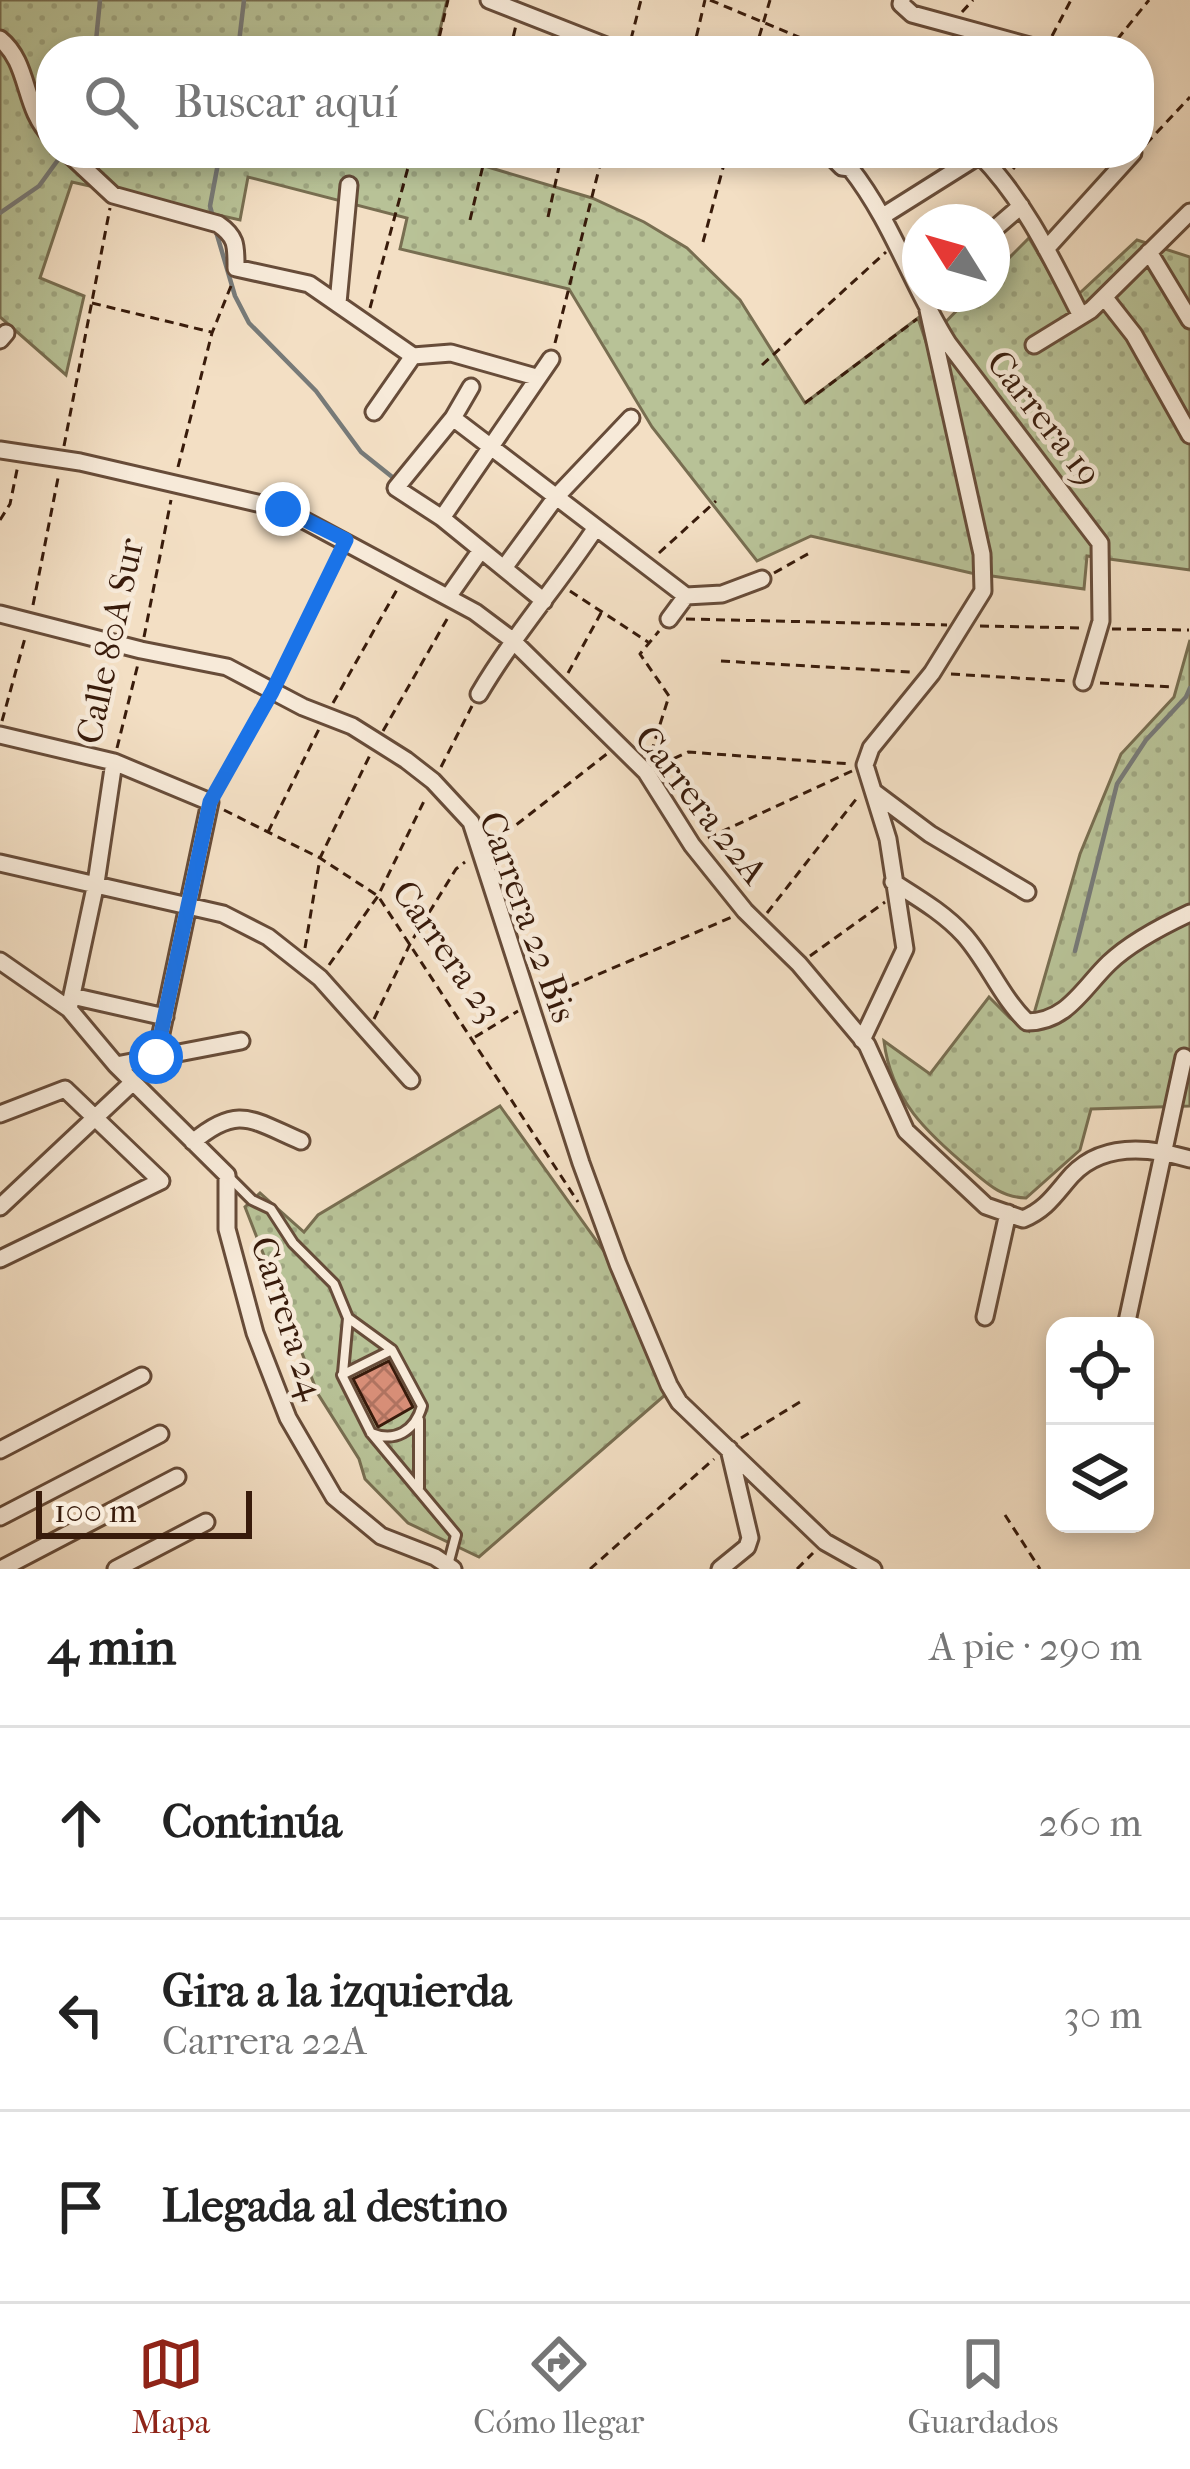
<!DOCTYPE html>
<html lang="es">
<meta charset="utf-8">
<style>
body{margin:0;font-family:"IM FELL French Canon",serif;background:#f2f2f2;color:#222}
.controls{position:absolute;right:36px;bottom:36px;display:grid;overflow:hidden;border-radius:24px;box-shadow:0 6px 18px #0003}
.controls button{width:108px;height:108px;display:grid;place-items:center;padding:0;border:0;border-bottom:3px solid #e0e0e0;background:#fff;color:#222;font:60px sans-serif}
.compass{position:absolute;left:902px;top:204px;width:108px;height:108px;border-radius:50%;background:#fff;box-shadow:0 6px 18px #0003;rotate:307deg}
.scale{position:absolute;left:36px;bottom:30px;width:216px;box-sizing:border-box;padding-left:12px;border:6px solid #381b0b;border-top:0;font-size:33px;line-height:42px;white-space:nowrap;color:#381b0b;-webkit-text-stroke:9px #f7ead9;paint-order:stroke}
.stop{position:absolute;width:36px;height:36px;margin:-27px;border:9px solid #1a73e8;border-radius:50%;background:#fff}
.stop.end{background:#1a73e8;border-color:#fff;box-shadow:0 3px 12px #0008}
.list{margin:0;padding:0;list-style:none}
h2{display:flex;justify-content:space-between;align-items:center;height:156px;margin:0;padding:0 48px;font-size:51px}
h2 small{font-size:39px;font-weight:400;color:#767676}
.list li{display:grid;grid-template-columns:78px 1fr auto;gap:36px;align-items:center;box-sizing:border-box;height:192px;padding:0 48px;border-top:3px solid #e0e0e0}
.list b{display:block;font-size:45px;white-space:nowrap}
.list p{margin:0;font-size:39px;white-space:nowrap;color:#767676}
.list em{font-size:39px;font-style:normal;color:#767676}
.icon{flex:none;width:66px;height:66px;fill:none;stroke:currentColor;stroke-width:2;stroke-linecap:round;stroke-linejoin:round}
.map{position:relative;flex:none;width:1190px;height:1569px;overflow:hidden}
.search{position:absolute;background:#fff;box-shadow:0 6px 18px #0003;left:36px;right:36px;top:36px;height:132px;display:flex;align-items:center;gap:30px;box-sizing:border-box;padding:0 42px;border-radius:48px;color:#767676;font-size:45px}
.sheet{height:732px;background:#fff}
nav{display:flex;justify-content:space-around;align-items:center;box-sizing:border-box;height:168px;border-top:3px solid #e0e0e0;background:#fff;font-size:33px;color:#767676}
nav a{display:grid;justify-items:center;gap:6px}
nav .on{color:#8f2418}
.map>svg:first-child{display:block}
</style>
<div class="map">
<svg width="1190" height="1569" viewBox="0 0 1190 1569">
<defs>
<pattern id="grass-dots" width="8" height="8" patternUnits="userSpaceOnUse" patternTransform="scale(3)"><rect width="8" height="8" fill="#b8c297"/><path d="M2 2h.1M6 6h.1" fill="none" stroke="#9fa681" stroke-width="1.8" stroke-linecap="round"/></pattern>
<pattern id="building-cross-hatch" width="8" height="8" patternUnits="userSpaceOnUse" patternTransform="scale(3)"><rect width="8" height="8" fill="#d78e77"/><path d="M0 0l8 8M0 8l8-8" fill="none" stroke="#af7360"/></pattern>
</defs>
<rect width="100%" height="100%" fill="#f3dfc4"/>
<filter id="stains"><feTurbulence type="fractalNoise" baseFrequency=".00167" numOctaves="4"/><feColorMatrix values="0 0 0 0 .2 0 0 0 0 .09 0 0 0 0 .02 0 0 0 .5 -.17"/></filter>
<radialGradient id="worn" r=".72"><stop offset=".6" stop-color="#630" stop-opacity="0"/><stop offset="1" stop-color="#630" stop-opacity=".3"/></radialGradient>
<path fill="url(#grass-dots)" stroke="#786e51" stroke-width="3" d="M0 0H447L435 51H51V153H441L592 198 644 222 687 248 740 300 805 403 918 318 926 342 973 294H992V275L1029 238 1068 304 1137 240 1190 257V570L1087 556 1084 589 971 573 811 536 757 561 652 427 569 289 400 249 407 218 248 177 240 220 72 182 40 278 84 296 66 375 0 317Z
M1190 640V1106L1091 1109 1080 1150 1026 1198C1001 1197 989 1185 970 1169 927 1133 891 1100 884 1041L930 1074 989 997 1010 1018 1029 1031 1080 854 1121 754 1174 697Z
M500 1106 613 1264 665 1395 479 1557 408 1523 365 1479 359 1459 318 1394 245 1207 260 1193 304 1232 318 1215Z"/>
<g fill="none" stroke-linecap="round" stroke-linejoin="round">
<path stroke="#777a78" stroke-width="4.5" d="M95 51 100 0
M238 51 244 0
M0 213 39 186 63 153
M213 217 210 206 220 153
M215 228 235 296 249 323 316 391 361 452 396 480
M1075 951 1117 784 1146 740 1186 697 1190 688"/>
</g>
<path fill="url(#building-cross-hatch)" stroke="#381b0b" stroke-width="3" d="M389 1361 413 1407 378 1427 353 1379Z"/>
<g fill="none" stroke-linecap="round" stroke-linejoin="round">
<defs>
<path id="lane" d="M228 1176 252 1200 271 1209 293 1243 334 1284 348 1318
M343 1373 348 1318 392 1350
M371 1433C395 1443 415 1431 422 1406L392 1350 342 1375 371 1433 456 1535 448 1565
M419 1488V1420"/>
<path id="street" d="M489 0 619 51
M902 0 901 4 912 14 1048 51
M0 39C30 63 23 109 51 136
M68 153 113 195 218 224C237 237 236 246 236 268L309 284 413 356
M828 153 842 167 850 168C892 221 912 286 948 343L1100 543 1101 621 1083 682
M883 216 980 155C1025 201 1052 259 1081 316
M992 231 1021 206
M1046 249 1133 153
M1149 252 1190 320
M1105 298 1134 335 1190 435
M338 303 349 185
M0 340 6 333
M1034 345 1091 310 1190 212
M471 387 453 418 396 488 442 518 544 601
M374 412 413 356 451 353 536 377
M453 418 686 596 669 619
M0 450 80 462 283 509 475 612 511 639 646 772 692 845 745 911 799 964 867 1045 906 1131 986 1206 1023 1219C1047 1209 1055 1194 1072 1175 1103 1142 1150 1147 1190 1159
M442 518 551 359
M504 568 556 497 631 418
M686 596 722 594 762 579
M448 597 481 550
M0 614 141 650 227 667 303 707 352 726 406 760 433 781 471 822 581 1163 618 1264 669 1385 679 1402 825 1542 873 1569
M479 694C513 636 557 586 595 529
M0 735 114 762 210 802 156 1057
M874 792 930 834 1027 892
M0 863 223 914 268 937 320 978 411 1080
M893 882C918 898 944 913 964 935 988 962 1001 997 1027 1022 1067 1022 1083 988 1109 963 1131 942 1162 926 1190 913
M0 961 69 1009 116 1065 227 1175V1229L255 1333 288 1418 334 1497 381 1536 435 1557 453 1569
M72 996 165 1017
M69 1009 96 883 114 762
M862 1040 905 949 888 839 865 765 871 748 932 673 983 591 982 554 928 310 939 294
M116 1065 241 1041
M0 1114 65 1089 161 1181 0 1259
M193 1142C238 1104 252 1120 301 1141
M0 1207 133 1082
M985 1317 1008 1213
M1126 1326 1184 1057
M0 1450 142 1376
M0 1517 160 1434
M1 1569 177 1477
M116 1569 206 1522
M720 1569 747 1547 750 1538 729 1449"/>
</defs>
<use href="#lane" stroke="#674c39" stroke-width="14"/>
<use href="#street" stroke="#674c39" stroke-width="21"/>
<path stroke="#381b0b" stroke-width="3" stroke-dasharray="9 6" stroke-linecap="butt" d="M710 0 832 51
M962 12 973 0
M1052 36 1071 0
M631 39 641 0
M436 51 448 0
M510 51 516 25
M693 51 705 0
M755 51 770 0
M1108 51 1149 0
M1146 144 1190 97
M665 167 669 153
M1013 169 1026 153
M548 217 562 153
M470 220 486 153
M703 242 727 153
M92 303 211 332
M370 308 412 153
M555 343 603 153
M762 365 886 252
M805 403 917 319
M64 446 110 208
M178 467 212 333 233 281
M0 520 10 504 18 465
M659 553 716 501
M774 573 813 551
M570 591 648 642
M33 605 59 473
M686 619 947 625
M980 626 1085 628
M1112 629 1189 630
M144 637 171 500
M721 661 911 672
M568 673 601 613
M951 674 1067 681
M279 677 338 556
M1100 683 1173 687
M333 703 399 586
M2 721 25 638
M383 731 450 614
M117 748 138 664
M651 753 669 696 640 654 659 631
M660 765 688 752 851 764
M441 767 472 706
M218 787 264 706
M224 810 320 858 378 896 578 1202
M268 832 320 727
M708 838 852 771
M493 843 608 753
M767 913 857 798
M305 948 320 858 370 755
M810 956 885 902
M329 965 378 896 426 797
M543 998 732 917
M374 1019 411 942 456 869 465 862
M475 1037 518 1011
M741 1438 800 1402
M1005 1515 1040 1569
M590 1569 714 1459
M797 1569 813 1553"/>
<use href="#lane" stroke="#f7ead9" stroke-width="8"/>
<use href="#street" stroke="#f7ead9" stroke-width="15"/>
</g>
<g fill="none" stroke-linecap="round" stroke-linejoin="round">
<path stroke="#1a73e8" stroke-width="15" d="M156 1057 210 802 272 692 346 540 283 509"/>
</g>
<g text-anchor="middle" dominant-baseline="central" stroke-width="9" stroke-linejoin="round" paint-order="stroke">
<g font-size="36" fill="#381b0b" stroke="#f7ead9">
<text transform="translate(1044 418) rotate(52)">Carrera 19</text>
<text transform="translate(110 641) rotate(-78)">Calle 80A Sur</text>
<text transform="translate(701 805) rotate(52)">Carrera 22A</text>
<text transform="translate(528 917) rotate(70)">Carrera 22 Bis</text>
<text transform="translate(447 951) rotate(55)">Carrera 23</text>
<text transform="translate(288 1318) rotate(72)">Carrera 24</text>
</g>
</g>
<rect width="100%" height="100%" filter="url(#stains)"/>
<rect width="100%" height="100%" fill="url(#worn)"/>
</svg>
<div class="controls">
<button><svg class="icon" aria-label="locate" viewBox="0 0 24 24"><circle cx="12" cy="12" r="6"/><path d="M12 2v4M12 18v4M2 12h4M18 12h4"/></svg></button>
<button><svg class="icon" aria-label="layers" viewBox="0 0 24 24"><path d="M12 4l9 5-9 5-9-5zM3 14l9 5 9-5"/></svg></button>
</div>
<svg class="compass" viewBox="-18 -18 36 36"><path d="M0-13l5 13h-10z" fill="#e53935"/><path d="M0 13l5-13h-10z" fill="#767676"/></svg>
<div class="scale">100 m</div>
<div class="stop" style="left:156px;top:1057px"></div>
<div class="stop end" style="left:283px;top:509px"></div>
<div class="search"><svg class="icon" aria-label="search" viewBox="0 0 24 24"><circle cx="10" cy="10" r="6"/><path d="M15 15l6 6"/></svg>Buscar aquí</div>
</div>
<section class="sheet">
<h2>4 min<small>A pie · 290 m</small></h2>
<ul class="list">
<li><svg class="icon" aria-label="ahead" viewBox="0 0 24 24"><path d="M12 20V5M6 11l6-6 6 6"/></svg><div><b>Continúa</b></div><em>260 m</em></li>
<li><svg class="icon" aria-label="left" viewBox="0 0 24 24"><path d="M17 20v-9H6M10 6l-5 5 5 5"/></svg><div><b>Gira a la izquierda</b><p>Carrera 22A</p></div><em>30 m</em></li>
<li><svg class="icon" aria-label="arrive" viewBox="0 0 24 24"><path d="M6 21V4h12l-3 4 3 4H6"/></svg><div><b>Llegada al destino</b></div></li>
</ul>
</section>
<nav>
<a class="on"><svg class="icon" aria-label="map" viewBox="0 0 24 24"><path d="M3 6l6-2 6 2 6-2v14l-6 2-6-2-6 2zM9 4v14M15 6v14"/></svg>Mapa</a>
<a><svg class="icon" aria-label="directions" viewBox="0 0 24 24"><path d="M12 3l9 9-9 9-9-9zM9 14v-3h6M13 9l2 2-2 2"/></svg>Cómo llegar</a>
<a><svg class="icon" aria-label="saved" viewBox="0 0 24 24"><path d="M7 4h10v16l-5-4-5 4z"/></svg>Guardados</a>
</nav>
